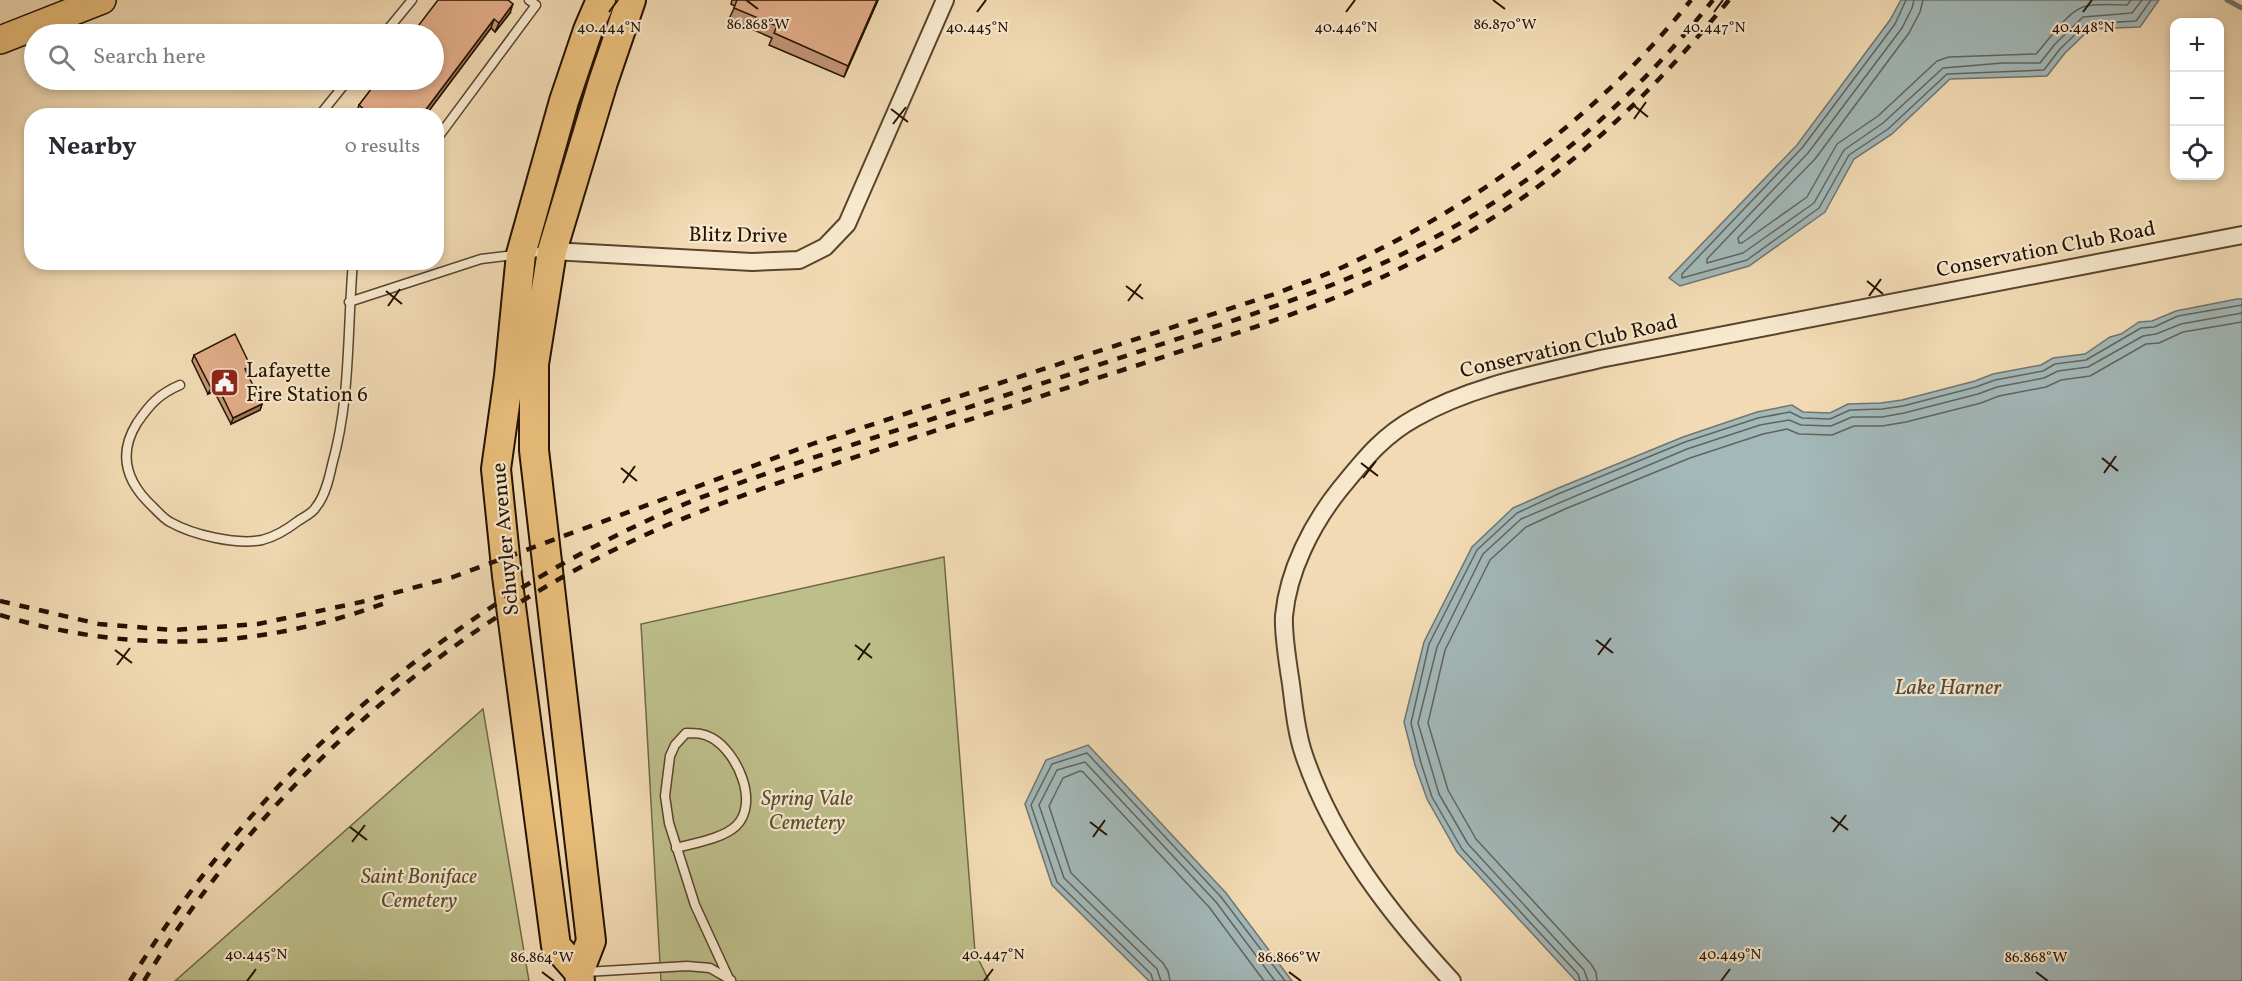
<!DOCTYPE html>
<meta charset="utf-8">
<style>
body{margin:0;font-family:Vollkorn,serif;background:#f7f7f7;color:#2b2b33}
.controls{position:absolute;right:18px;top:18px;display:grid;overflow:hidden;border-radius:12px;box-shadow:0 3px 9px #0003}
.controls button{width:54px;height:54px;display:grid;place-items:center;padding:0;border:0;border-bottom:2px solid #e1e1e2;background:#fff;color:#2b2b33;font:30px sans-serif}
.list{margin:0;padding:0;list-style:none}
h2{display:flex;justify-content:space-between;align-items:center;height:78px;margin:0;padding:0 24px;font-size:26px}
h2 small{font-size:20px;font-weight:400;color:#7c7c81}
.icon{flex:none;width:33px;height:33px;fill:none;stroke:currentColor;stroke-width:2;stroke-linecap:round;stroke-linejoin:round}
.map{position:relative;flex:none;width:2242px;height:981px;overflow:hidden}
.search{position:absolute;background:#fff;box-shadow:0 3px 9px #0003;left:24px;top:24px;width:420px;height:66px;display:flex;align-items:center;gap:15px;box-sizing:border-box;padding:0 21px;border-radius:33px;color:#7c7c81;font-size:22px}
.panel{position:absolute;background:#fff;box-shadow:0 3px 9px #0003;left:24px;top:108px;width:420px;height:162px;border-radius:24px}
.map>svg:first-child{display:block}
</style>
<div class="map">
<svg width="2242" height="981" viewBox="0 0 2242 981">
<rect width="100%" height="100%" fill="#f2dbb4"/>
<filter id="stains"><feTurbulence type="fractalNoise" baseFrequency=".00333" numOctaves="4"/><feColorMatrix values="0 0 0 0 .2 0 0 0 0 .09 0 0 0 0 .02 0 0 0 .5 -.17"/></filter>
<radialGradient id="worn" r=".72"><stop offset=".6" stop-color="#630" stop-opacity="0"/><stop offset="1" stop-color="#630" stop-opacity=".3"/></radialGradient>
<path fill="#bdbf8b" stroke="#706846" stroke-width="1.5" d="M944 557 975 952 989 981H661L641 624Z
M483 709 529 981H175Z"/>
<path fill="#a2b8b9" stroke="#70756f" stroke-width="1.5" d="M1901 0H2159L2140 27 2090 29 2065 53 2047 76 1950 79 1892 134 1854 159 1825 212 1749 266 1680 286 1669 278 1797 145 1890 20Z
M2237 299H2242V981H1576L1457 852 1427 799 1415 765 1404 722 1424 642 1472 547 1513 508 1556 489 1683 437 1757 412 1792 405 1803 412 1830 413 1848 404 1881 403 1902 400 1975 381 1993 374 2041 365 2053 358 2085 354 2110 337 2121 334 2139 322 2152 321 2176 311Z
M1088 745 1226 893 1292 981H1149L1052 885 1025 804 1046 760Z"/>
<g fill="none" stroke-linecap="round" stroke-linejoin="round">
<path stroke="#63645c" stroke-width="1.5" d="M1906 0 1895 24 1802 148 1682 274V278L1747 260 1819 208 1849 155 1888 129 1947 74 2044 70 2060 49 2086 24 2136 21 2151 0
M1914 0 1912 8 1902 28 1808 153 1707 259V263L1743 253 1814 203 1844 150 1883 123 1943 68 2003 63H2040L2055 44 2083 17 2132 13 2142 0
M1923 0 1920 12 1909 33 1815 159 1738 238 1739 243H1742L1807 197 1837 144 1878 116 1937 61 1949 57 2036 54C2048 41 2066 13 2083 7 2096 3 2113 5 2127 5L2131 0
M1153 981 1151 974 1057 882 1031 805 1052 764 1087 753 1221 897 1285 981
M1161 981 1157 969 1064 878 1039 805 1057 770 1085 762 1216 902 1275 981
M1170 981 1168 971 1163 963 1071 873 1049 806 1063 778 1080 771 1083 772 1209 907 1264 981
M1580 981 1578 974 1462 849 1432 797 1421 763 1411 723 1429 644 1477 550 1517 513 1558 494 1685 442 1758 418 1790 412 1802 418 1830 419 1850 410 1882 409 1903 406 1976 387 1995 380 2043 371 2055 364 2086 360 2141 328 2154 327 2178 316 2242 305
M1588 981 1584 970 1468 844 1439 794 1418 723 1437 647 1483 554 1521 519 1687 449 1760 425 1789 420 1801 425 1831 426 1852 417H1882L1904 413 1978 394 1997 387 2044 378 2058 371 2088 367 2143 336 2156 334 2181 324 2242 313
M1597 981 1596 972 1591 964 1476 839 1448 790 1428 723 1445 650 1490 560 1526 527 1565 509 1690 458 1763 434 1787 429 1799 434 1832 435 1854 426H1882L1906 422 1981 403 1999 396 2046 387 2061 380 2090 376 2146 344 2159 343 2183 332 2242 322"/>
<path stroke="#70756f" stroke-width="5" d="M2227 0 2242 8"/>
<defs>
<path id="service" d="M384 34 412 0
M319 116 348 80
M436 140 536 5 529 0
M349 302 481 259 548 251
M180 385C159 394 150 404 137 423 117 455 127 483 153 507 158 512 164 519 170 522 193 535 236 545 262 540 274 537 289 528 298 521 304 517 313 513 316 507 325 496 329 479 332 465 351 398 347 331 353 262
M676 848C694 843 722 839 736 826 760 803 737 752 712 738 703 733 696 733 686 733L675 745 670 756 665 796 669 823 695 905 730 981
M586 972 687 966 710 968 731 980"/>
<path id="minor" d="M552 251 752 262 799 260 825 247 847 224 945 0
M1452 981C1391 915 1333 841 1304 755 1296 732 1294 707 1291 684 1288 665 1283 634 1284 616 1288 571 1312 524 1340 489 1364 460 1381 437 1415 418 1471 386 1537 374 1600 359L2242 235"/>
<path id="primary" d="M0 40 102 0"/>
<path id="trunk" d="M579 972 556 946 507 576 496 469 509 376 521 254 564 101 588 30 601 0
M580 981 579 972 591 941 534 450V364L552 251 603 82 631 0"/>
</defs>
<use href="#service" stroke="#58442d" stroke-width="11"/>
<use href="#minor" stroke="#58442d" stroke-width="20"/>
<use href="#primary" stroke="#241100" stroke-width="30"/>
<use href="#trunk" stroke="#241100" stroke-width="32"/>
<use href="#service" stroke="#f7e8ce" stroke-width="8"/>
<use href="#minor" stroke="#f7e8ce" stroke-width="16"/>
<use href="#primary" stroke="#e9be7a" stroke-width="27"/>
<use href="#trunk" stroke="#e9be7a" stroke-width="28"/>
<path stroke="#241100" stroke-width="4.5" stroke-dasharray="10 10" stroke-linecap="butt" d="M0 601 99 624 173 630 258 624 361 602 453 577 815 443 1275 294C1297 285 1321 277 1343 267 1477 205 1599 116 1691 0
M0 615C129 654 259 650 385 603
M130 981C262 767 449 605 680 506 748 478 819 456 888 433 983 403 1077 372 1171 341 1260 312 1347 284 1430 240 1540 182 1636 97 1713 0
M144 981C265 782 450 620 663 527 740 494 819 469 898 443 983 415 1069 387 1154 360 1220 338 1289 318 1353 290 1385 277 1417 260 1448 244 1558 185 1650 96 1729 0"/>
</g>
<path fill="#c29576" stroke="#241100" stroke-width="1.5" d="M732 0H878L844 77 769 45 772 38 729 19 735 6 731 4Z
M510 13 495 32 491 28 425 116H357L356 114 359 105 434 34Z
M194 355 251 367 249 373 247 374 262 404 260 410 231 424 214 391 208 394 192 361Z"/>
<path fill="#9e7960" stroke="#241100" stroke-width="1.5" d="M877 0H878L844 77 848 66Z
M513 4 510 13 495 32 499 23Z
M494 19 491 28 425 116H421Z
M251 367 249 373 243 376 245 369Z
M217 385 214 391 208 394 211 388Z
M262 404 260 410 231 424 233 418Z"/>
<path fill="#e2ad89" stroke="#241100" stroke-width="1.5" d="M438 0H508L513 4 499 23 494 19 421 116H372L359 105 378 80H434V34H412Z
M737 0H877L848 66 774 33 777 26 734 8Z
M235 334 251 367 245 369 262 404 233 418 217 385 211 388 194 355Z"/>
<path fill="none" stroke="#241100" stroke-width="2" d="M746 0 758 9M1493 0 1505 9M609 12 618 0M977 12 986 0M1346 12 1355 0M1714 12 1723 0M2083 12 2092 0M1632 104 1648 117M891 109 908 122M1634 119 1646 102M893 124 906 107M1867 281 1883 294M1126 286 1143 299M386 291 402 304M1869 296 1881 279M1128 301 1141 284M388 306 400 289M2102 458 2118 471M1361 463 1378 476M621 468 637 481M2104 473 2116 456M1363 478 1376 461M623 483 635 466M1596 640 1613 653M855 645 872 658M115 650 132 663M1598 655 1611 638M858 660 870 643M117 665 130 648M1831 817 1848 830M1090 822 1107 835M350 827 367 840M1833 832 1846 815M1093 837 1105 820M352 842 365 825M542 972 554 981M1289 972 1301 981M2036 972 2048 981M247 981 256 969M984 981 993 969M1721 981 1730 969"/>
<defs>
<symbol id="civic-square" viewBox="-11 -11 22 22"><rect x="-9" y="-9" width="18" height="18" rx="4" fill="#8f2418" stroke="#f7e8ce"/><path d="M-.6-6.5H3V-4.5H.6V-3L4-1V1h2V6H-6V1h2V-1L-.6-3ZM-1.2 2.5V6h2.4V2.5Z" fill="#fff"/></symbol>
</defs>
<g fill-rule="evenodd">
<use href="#civic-square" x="208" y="366" width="33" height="33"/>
</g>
<g text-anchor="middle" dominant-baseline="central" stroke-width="4.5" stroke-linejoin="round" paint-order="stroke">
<g font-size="21" fill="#241100" stroke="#f7e8ce">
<text transform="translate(738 236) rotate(1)">Blitz Drive</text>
<text transform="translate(2046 250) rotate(-11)">Conservation Club Road</text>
<text transform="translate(1569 347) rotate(-13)">Conservation Club Road</text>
<text transform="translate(506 539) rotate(-95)">Schuyler Avenue</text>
</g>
<g font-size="21" fill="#241100" stroke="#f7e8ce" text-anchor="start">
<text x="246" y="371">Lafayette<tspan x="246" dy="24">Fire Station 6</tspan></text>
</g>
<g font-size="21" font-style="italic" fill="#5a4e31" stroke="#f7e8ce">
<text x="807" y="799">Spring Vale<tspan x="807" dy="24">Cemetery</tspan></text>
<text x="419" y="877">Saint Boniface<tspan x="419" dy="24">Cemetery</tspan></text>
</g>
<g font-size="22" font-style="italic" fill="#504b41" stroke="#f7e8ce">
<text x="1948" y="688">Lake Harner</text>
</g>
</g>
<g font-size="15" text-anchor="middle" fill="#241100" stroke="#f7e8ce" stroke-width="4.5" stroke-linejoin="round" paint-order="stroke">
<text x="758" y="29">86.868°W</text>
<text x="1505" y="29">86.870°W</text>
<text x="609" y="32">40.444°N</text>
<text x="977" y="32">40.445°N</text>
<text x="1346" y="32">40.446°N</text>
<text x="1714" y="32">40.447°N</text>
<text x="2083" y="32">40.448°N</text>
<text x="256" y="959">40.445°N</text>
<text x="993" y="959">40.447°N</text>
<text x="1730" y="959">40.449°N</text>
<text x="542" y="962">86.864°W</text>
<text x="1289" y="962">86.866°W</text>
<text x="2036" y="962">86.868°W</text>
</g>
<rect width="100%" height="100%" filter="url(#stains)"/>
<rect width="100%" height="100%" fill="url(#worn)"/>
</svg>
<div class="controls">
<button>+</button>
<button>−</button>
<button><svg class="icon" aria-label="locate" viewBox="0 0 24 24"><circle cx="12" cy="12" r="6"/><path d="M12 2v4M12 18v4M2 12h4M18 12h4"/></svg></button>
</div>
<div class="search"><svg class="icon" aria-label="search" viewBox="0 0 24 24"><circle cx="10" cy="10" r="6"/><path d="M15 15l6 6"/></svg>Search here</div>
<section class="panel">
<h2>Nearby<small>0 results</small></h2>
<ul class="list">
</ul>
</section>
</div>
